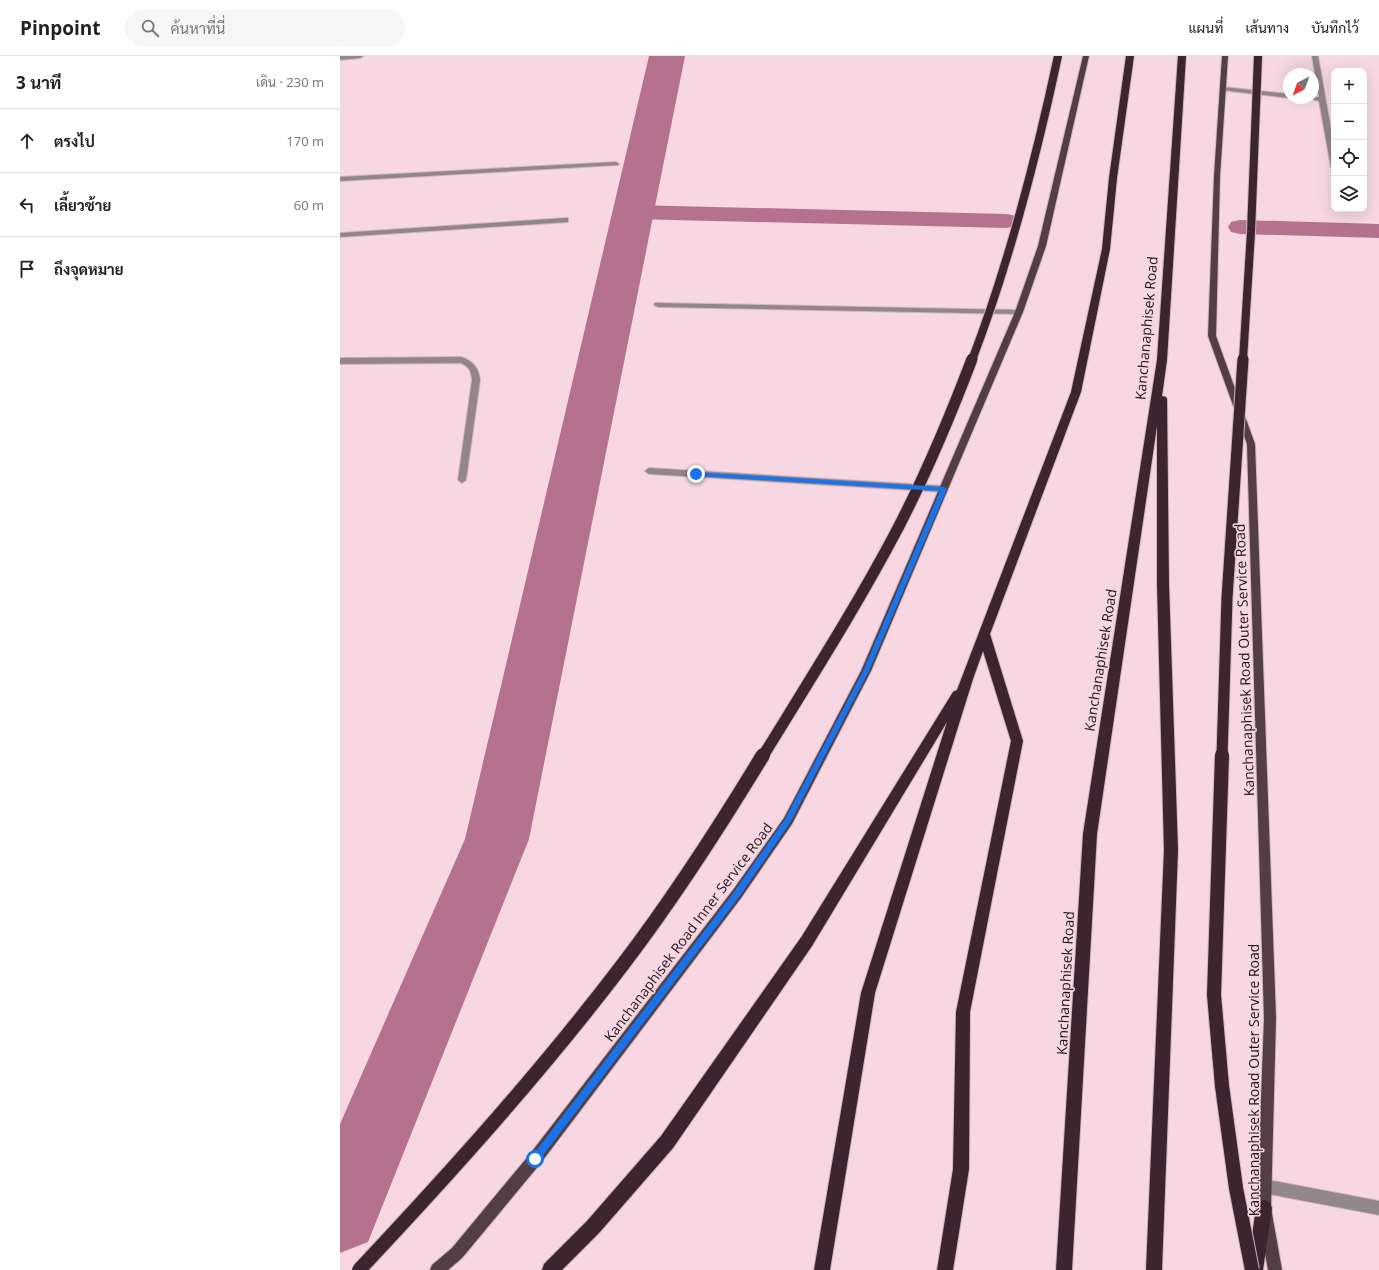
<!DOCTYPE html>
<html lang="th">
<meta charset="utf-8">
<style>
body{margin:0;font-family:"Open Sans",Sarabun,sans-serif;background:#f6f6f6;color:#202124}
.controls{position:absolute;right:12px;top:12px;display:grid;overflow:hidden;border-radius:8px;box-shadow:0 4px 16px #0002}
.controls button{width:36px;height:36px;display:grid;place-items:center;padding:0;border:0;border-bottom:1px solid #e0e0e0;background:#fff;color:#202124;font:20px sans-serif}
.compass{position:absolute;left:943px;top:12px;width:36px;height:36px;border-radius:50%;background:#fff;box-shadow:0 4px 16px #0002;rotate:221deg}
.stop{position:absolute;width:12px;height:12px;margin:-9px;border:3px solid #1a73e8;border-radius:50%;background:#fff}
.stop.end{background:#1a73e8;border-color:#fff;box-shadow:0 1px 4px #0008}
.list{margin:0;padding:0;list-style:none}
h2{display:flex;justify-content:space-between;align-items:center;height:52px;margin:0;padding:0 16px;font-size:17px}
h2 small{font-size:13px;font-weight:400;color:#757577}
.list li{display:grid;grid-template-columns:26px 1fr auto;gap:12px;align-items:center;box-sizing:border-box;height:64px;padding:0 16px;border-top:1px solid #e0e0e0}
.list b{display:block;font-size:15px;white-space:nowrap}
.list em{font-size:13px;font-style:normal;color:#757577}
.icon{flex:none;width:22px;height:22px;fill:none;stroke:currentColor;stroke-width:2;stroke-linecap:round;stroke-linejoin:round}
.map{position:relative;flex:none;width:1039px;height:1214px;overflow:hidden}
header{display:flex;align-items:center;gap:24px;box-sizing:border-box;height:56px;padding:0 20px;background:#fff;border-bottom:1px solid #e0e0e0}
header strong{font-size:19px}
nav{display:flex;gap:22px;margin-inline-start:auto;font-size:14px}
.search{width:280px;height:36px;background:#f6f6f6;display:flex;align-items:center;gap:10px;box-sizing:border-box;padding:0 14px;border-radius:22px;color:#757577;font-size:15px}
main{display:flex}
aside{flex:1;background:#fff}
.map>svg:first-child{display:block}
</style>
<header>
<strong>Pinpoint</strong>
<div class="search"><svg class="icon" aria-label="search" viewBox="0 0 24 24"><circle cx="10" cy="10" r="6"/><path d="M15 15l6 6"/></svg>ค้นหาที่นี่</div>
<nav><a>แผนที่</a><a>เส้นทาง</a><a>บันทึกไว้</a></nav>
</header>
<main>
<aside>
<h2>3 นาที<small>เดิน · 230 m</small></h2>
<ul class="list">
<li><svg class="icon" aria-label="ahead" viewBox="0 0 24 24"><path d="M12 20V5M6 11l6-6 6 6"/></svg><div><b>ตรงไป</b></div><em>170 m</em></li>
<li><svg class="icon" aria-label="left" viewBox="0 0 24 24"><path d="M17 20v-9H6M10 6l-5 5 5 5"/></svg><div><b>เลี้ยวซ้าย</b></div><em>60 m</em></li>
<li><svg class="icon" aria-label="arrive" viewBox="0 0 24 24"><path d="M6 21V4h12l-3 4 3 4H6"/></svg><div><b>ถึงจุดหมาย</b></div></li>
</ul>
</aside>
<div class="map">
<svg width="1039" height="1214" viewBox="0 0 1039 1214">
<rect width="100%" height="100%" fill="#f6d7e2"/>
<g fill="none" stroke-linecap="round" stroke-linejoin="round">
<path fill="#b4728e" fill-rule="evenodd" d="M292 149 667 158 676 160 679 165 676 170 667 172 292 163 283 161 280 156 283 151Z
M900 164 1039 168V182L900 178 891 176 888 171 891 166Z"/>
<path fill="#b4728e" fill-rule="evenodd" d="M309 0H345L189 783 28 1186 0 1197V1068L125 783Z"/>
<defs>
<path id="minor" d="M0 0H23L20 2 0 4Z
M972 0H978L994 91V113L991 111 979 45 968 42 979 41Z
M883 31 949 38V42L881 34V32Z
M276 106 279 108 278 109 0 125V121Z
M225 162H228V166L0 181V177Z
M315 247 679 254 683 256 679 258 318 251 314 249Z
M121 301C133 305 139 312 140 324L126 424 122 427 118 424 132 324C131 315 129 310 120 307L0 308V302Z
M309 412 604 430 608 433 604 436 309 418 305 415Z
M924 1123 1039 1145V1159L924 1137 919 1135 917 1130 919 1125Z"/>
<path id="major" d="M743 0H749L706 190 683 256 531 615 452 768 401 842 200 1108 122 1202 108 1214H90L92 1209 112 1192 190 1098 393 834 444 762 521 615 675 256 698 190Z
M882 0H888L880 120 876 280 915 388 936 962 931 1152 942 1214H928L917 1152 924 962 907 388 868 280 874 120Z"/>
<path id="highway" d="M786 0H794L777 122 770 193 741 336 650 578 683 685 630 956 629 1113 613 1214H597L613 1113 616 956 671 685 643 595 633 623 535 937 490 1214H474L521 937 607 666 472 890 333 1092 259 1177 222 1214H202L204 1208 247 1165 321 1080 462 880 613 636 617 634 731 336 762 193 769 122Z
M838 0H846L827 304 822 340 826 341 827 343 829 528 838 794 822 1214H806L824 794 817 528V370L757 778 732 1214H716L743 778 817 304Z
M924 1144 930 1146 932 1152 923 1214H907L916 1152 918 1146Z"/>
</defs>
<use href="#minor" stroke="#cfb4bd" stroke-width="2"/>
<use href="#major" stroke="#cfb4bd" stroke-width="2"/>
<use href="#highway" stroke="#cfb4bd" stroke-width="2"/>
<use href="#minor" fill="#93868b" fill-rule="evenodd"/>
<use href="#major" fill="#533e46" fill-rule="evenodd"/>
<use href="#highway" fill="#3c252f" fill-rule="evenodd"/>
<defs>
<path id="highway-bridge-far2" d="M632 304C670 205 696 103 718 0
M903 304 911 176 918 0"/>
<path id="highway-bridge-far1" d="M423 700C469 625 517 550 558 472 586 418 610 361 632 303
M882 700 887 542 903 303"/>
<path id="highway-bridge" d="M882 699 874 939 882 1030 896 1132 912 1214
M19 1214C112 1115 202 1015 284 907 335 840 380 770 423 699"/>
</defs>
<use href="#highway-bridge-far2" stroke="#cfb4bd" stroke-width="10" stroke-linecap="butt"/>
<use href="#highway-bridge-far1" stroke="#cfb4bd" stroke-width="13" stroke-linecap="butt"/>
<use href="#highway-bridge" stroke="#cfb4bd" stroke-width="16" stroke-linecap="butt"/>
<use href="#highway-bridge-far2" stroke="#3c252f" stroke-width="8"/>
<use href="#highway-bridge-far1" stroke="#3c252f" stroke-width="11"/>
<use href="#highway-bridge" stroke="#3c252f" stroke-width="14"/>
</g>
<path fill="#1a73e8" d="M354 416 604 431 607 433 529 615 450 767 399 841 198 1106 195 1108 192 1106 191 1103 192 1100 394 836 445 763 523 615 600 435 356 420 353 418Z"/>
<g text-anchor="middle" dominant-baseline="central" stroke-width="3" stroke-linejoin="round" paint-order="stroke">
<g font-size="14" fill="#1d1317" stroke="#f6d7e2">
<text transform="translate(806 272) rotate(-85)">Kanchanaphisek Road</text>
<text transform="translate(760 604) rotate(-81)">Kanchanaphisek Road</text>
<text transform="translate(904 604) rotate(-92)">Kanchanaphisek Road Outer Service Road</text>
<text transform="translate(348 876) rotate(-53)">Kanchanaphisek Road Inner Service Road</text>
<text transform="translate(725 927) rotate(-87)">Kanchanaphisek Road</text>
<text transform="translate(913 1024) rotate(-90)">Kanchanaphisek Road Outer Service Road</text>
</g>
</g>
</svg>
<div class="controls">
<button>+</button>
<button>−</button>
<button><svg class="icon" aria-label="locate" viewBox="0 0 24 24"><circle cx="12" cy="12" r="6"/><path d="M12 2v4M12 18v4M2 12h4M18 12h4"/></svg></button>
<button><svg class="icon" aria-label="layers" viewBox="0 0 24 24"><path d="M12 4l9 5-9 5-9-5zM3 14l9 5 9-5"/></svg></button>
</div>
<svg class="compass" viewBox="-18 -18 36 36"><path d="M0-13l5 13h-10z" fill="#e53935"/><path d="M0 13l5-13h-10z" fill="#757577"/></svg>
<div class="stop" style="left:195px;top:1103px"></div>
<div class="stop end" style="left:356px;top:418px"></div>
</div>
</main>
